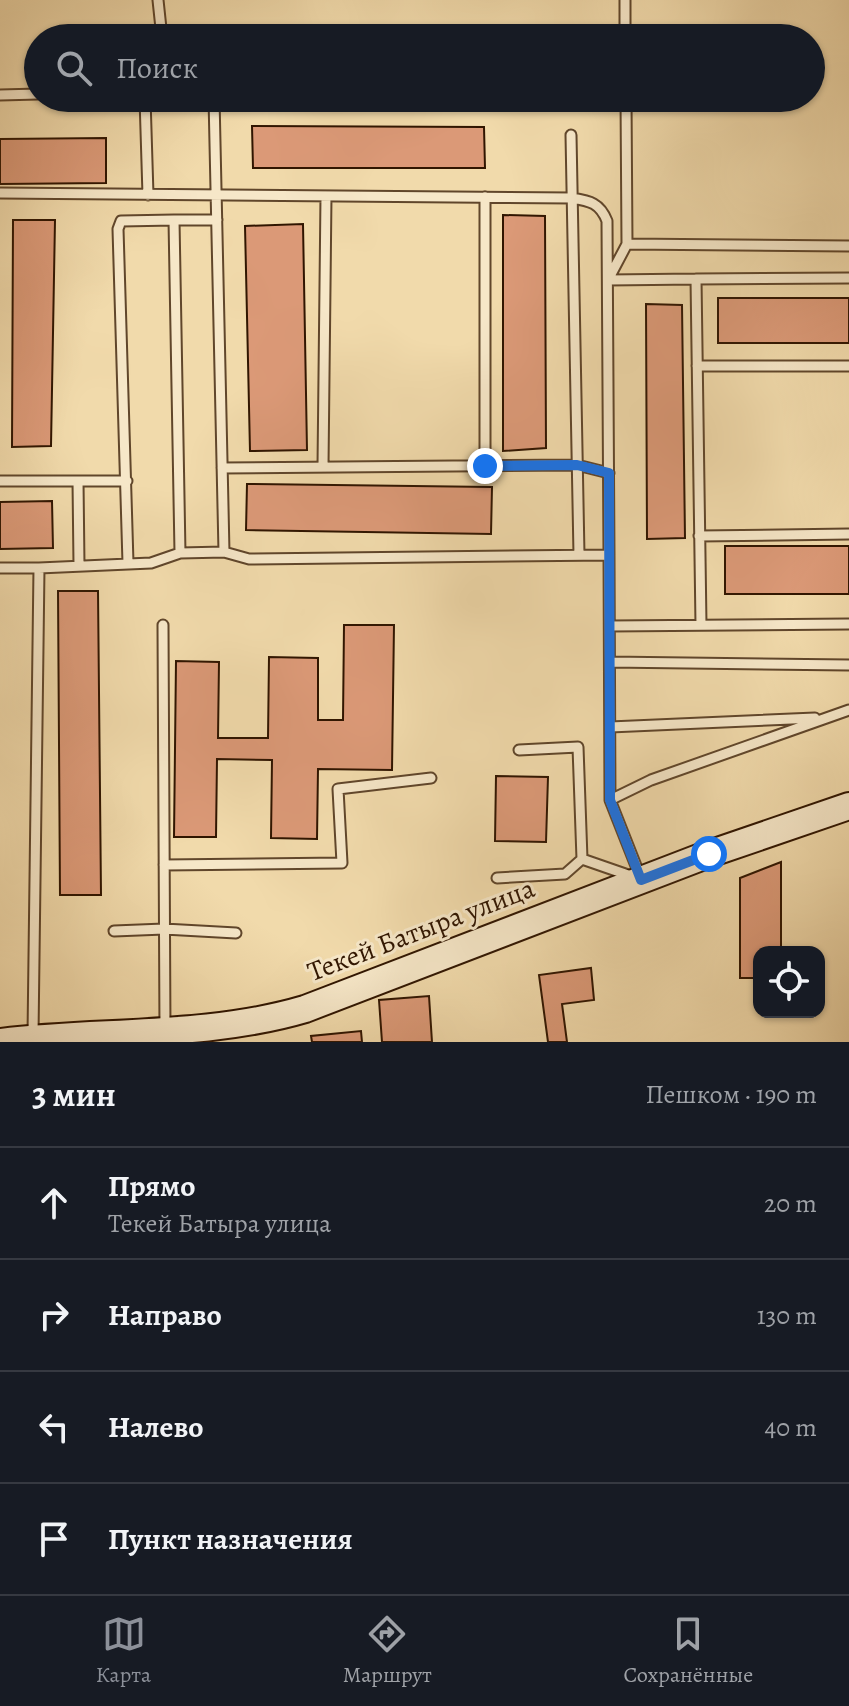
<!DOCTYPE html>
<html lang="ru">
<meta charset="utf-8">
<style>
body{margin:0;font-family:Alegreya,serif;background:#20242c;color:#f1f3f6}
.controls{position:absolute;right:24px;bottom:24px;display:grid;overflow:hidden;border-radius:16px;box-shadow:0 2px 6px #0004}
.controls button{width:72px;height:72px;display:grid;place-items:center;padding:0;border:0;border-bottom:2px solid #363941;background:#171b24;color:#f1f3f6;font:40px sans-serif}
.stop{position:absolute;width:24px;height:24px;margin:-18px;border:6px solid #1a73e8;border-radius:50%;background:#fff}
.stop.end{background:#1a73e8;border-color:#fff;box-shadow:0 2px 8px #0008}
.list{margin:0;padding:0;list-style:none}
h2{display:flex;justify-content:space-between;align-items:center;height:104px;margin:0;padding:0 32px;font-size:34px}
h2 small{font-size:26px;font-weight:400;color:#9ea1a6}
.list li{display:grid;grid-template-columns:52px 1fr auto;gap:24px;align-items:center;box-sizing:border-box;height:112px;padding:0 32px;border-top:2px solid #363941}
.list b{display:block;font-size:30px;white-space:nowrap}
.list p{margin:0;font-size:26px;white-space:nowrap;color:#9ea1a6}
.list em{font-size:26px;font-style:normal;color:#9ea1a6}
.icon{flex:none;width:44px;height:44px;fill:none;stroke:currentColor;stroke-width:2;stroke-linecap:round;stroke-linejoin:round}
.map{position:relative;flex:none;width:849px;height:1042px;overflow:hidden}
.search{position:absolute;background:#171b24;box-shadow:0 2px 6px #0004;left:24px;right:24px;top:24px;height:88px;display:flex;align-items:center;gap:20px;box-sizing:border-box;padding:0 28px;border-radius:44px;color:#9ea1a6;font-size:30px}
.sheet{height:552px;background:#171b24}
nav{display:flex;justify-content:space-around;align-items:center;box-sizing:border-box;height:112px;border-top:2px solid #363941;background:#171b24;font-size:22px;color:#9ea1a6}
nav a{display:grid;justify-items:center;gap:4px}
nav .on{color:#8c9099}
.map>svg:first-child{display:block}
</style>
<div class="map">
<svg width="849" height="1042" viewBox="0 0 849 1042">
<rect width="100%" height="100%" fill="#f1daab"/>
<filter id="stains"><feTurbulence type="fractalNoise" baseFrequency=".0025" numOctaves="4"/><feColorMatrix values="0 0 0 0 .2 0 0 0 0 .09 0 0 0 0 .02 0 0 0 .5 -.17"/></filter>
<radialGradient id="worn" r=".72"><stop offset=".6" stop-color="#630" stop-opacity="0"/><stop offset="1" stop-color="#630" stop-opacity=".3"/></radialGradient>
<path fill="#db9977" stroke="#301500" stroke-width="2" d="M252 126 484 127 485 168H253Z
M106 138V183L0 184V139Z
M503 215 545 216 546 448 503 451Z
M13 220H55L51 446 12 447Z
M303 224 307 450 250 451 245 226Z
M718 298H849V343H718Z
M646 304 682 305 685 538 647 539Z
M247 484 492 487 491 534 246 530Z
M52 501 53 548 0 549V502Z
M725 546H849V594H725Z
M58 591H98L101 895H60Z
M344 625H394L392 770 318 769 317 839 271 838 272 760 217 759 216 837H174L176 661 219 662 218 738H268L269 657 318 658V720H343Z
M496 776 548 777 546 842 495 841Z
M781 862V952H759V978H740V878Z
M591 968 594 1000 562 1004 567 1042H548L539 975Z
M429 996 432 1042H382L379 1000Z
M361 1031 362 1042H312L311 1036Z"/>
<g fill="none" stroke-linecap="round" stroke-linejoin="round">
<defs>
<path id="lane" d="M158 0 162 38
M625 0V38
M0 95 38 94
M145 98 148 195
M214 98 224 552
M626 98 627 244 608 280 696 279
M571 135 579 555
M0 193 572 198C590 201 600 203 607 221L609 555
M485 197V466
M174 220H217
M627 244 849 246
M697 366H849
M323 466 326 196
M222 468 577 465 609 473
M0 481H127
M78 481 79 565
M699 536 849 534
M180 553 224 552 249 559 609 555 610 800 640 876
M0 568H39L33 1035
M39 568 151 563 180 553 174 220 121 221 118 229 128 563
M163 625 165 1030
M701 625 696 279 849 278
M610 626 849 624
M610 662 849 665
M610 727 815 718
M519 750 578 747 582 859 631 876
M610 800 651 780 849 710
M164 865 342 863 338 789 431 778
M497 878 565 874 582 859
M114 931 164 929 236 933"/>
<path id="secondary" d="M0 1042C101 1030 207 1038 305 1009L709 854 849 806"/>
</defs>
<use href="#lane" stroke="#60462b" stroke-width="13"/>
<use href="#secondary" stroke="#301500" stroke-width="30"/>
<use href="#lane" stroke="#f6e7c8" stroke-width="9"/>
<use href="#secondary" stroke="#f6e7c8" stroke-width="26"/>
</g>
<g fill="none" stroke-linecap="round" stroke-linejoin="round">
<path stroke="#1a73e8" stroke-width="10" d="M485 466 577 465 609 473 610 800 641 880 709 854"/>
</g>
<g text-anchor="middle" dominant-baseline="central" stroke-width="6" stroke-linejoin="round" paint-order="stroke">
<g font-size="28" fill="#301500" stroke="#f6e7c8">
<text transform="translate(421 930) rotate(-21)">Текей Батыра улица</text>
</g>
</g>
<rect width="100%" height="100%" filter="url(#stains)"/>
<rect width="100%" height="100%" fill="url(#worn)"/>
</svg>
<div class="controls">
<button><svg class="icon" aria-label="locate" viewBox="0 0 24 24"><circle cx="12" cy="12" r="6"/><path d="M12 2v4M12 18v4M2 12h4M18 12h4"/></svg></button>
</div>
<div class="stop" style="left:709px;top:854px"></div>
<div class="stop end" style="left:485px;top:466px"></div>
<div class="search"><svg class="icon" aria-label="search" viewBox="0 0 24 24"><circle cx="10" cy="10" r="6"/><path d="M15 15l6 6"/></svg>Поиск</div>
</div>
<section class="sheet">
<h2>3 мин<small>Пешком · 190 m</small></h2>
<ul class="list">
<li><svg class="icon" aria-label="ahead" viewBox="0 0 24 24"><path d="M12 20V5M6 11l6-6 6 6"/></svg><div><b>Прямо</b><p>Текей Батыра улица</p></div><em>20 m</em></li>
<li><svg class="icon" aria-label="right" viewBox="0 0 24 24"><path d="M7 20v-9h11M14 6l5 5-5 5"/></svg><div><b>Направо</b></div><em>130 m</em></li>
<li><svg class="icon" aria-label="left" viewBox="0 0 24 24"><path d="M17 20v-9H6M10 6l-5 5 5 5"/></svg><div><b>Налево</b></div><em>40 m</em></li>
<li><svg class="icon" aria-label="arrive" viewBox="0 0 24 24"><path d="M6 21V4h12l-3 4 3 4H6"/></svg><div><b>Пункт назначения</b></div></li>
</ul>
</section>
<nav>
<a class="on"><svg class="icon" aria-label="map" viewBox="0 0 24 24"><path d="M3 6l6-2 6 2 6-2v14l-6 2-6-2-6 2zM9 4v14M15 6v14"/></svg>Карта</a>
<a><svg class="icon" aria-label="directions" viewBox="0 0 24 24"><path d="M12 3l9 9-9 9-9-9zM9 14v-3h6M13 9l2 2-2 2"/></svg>Маршрут</a>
<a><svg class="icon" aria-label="saved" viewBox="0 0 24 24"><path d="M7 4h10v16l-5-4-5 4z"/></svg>Сохранённые</a>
</nav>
